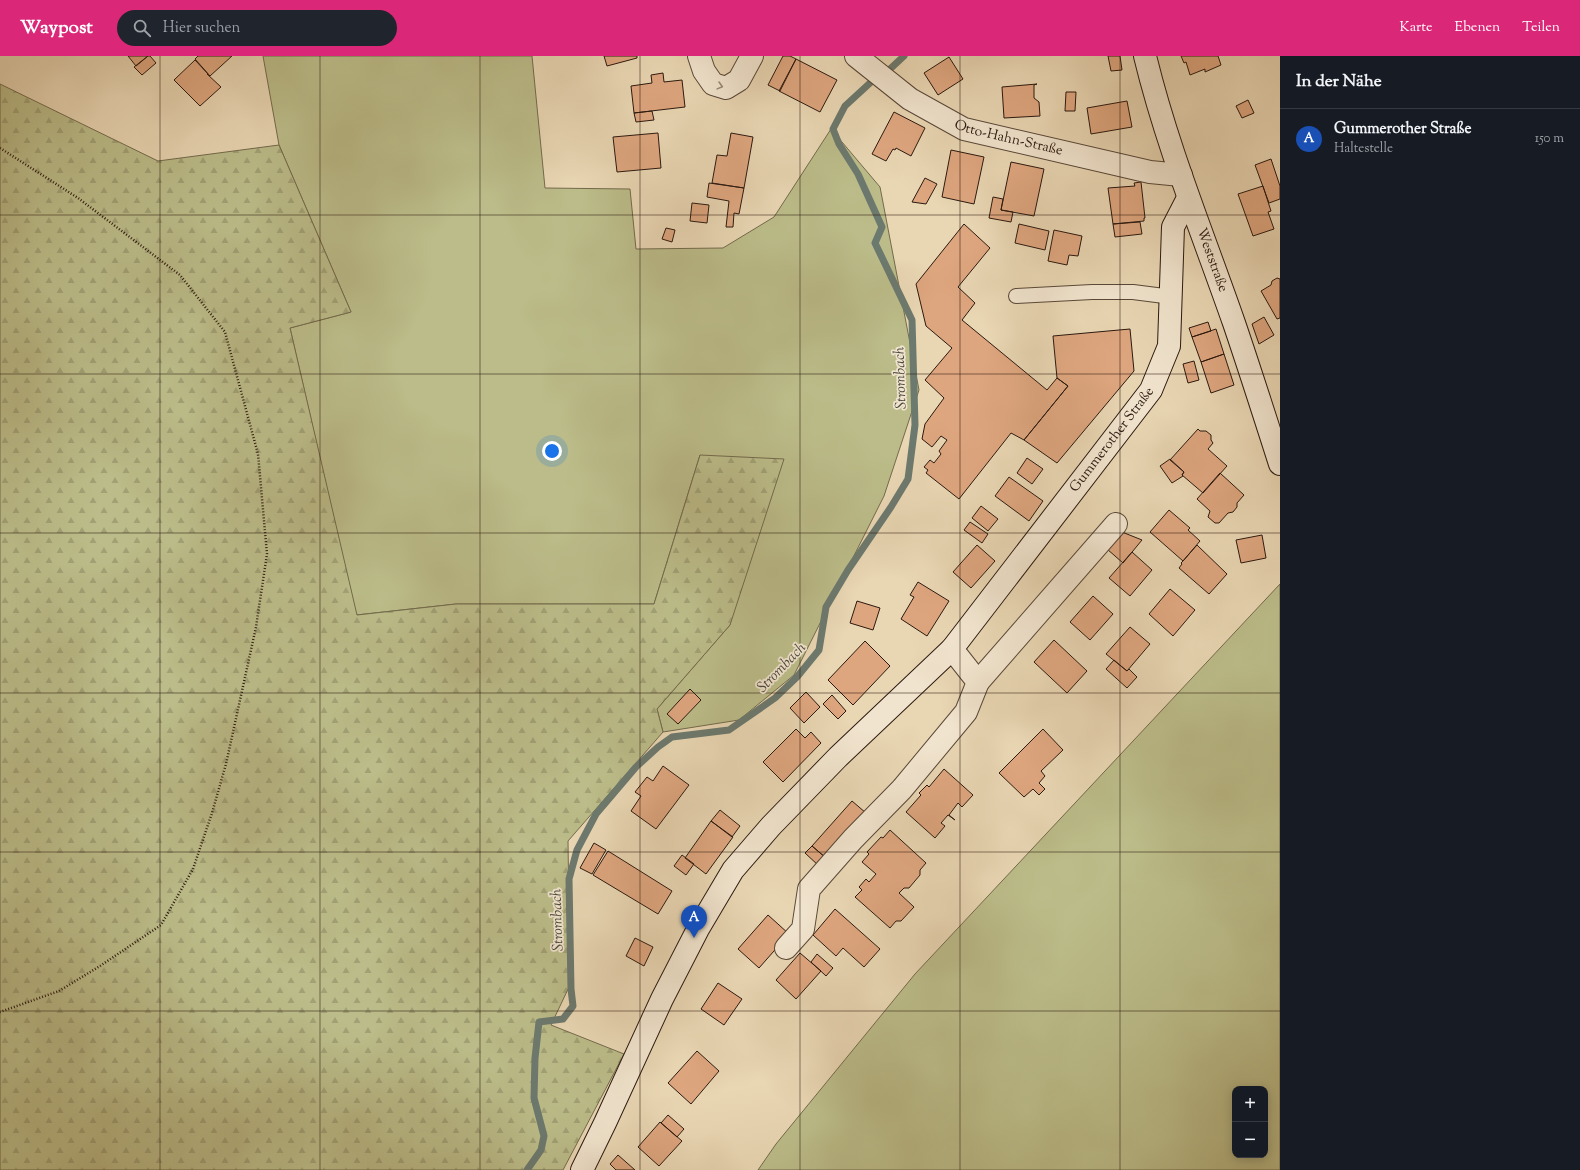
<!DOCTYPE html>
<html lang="de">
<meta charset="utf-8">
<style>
body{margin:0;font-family:"Sorts Mill Goudy",serif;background:#20242c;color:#f1f3f6}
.controls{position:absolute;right:12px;bottom:12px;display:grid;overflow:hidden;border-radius:8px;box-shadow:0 2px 10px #0003}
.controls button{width:36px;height:36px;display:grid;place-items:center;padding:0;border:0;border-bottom:1px solid #363941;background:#171b24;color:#f1f3f6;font:20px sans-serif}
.you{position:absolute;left:552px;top:395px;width:14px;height:14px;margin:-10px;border:3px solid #fff;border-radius:50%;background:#1a73e8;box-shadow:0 0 0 6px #1a73e833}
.badge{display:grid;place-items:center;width:26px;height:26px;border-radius:50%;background:#db2777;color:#fff;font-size:13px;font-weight:700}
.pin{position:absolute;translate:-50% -33px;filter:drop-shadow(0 1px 2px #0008)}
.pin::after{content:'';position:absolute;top:21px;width:14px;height:12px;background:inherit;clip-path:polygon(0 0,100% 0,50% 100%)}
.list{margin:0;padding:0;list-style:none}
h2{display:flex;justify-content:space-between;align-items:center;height:52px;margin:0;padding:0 16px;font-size:17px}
h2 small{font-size:13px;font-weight:400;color:#9ea1a6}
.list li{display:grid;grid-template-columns:26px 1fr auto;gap:12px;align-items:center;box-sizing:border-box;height:60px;padding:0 16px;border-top:1px solid #363941}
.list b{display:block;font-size:15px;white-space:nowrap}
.list p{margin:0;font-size:13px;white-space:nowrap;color:#9ea1a6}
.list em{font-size:13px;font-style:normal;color:#9ea1a6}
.icon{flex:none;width:22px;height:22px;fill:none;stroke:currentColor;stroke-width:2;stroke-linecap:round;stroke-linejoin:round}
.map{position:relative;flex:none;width:1280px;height:1114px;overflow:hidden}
header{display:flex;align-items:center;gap:24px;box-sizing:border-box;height:56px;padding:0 20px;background:#db2777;color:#fff}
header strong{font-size:19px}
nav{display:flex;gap:22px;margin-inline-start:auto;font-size:14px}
.search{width:280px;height:36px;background:#20242c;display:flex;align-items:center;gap:10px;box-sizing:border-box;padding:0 14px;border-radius:22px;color:#9ea1a6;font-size:15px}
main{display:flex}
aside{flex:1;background:#171b24}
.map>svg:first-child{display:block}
</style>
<header>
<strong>Waypost</strong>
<div class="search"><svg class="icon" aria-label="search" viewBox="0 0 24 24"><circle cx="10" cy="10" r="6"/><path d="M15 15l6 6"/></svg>Hier suchen</div>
<nav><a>Karte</a><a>Ebenen</a><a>Teilen</a></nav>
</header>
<main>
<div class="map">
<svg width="1280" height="1114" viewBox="0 0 1280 1114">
<defs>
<pattern id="forest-firs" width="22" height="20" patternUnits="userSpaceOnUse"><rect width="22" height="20" fill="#bbbc89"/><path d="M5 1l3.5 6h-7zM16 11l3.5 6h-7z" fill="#a1a175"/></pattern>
</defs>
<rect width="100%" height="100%" fill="#e9d6b3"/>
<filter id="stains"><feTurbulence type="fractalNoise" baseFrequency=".005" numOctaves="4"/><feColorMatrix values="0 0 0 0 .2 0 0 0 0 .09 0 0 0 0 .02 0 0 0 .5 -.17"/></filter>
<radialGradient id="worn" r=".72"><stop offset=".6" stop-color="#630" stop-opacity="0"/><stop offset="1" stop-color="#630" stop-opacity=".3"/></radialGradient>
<path fill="#bbbc89" stroke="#736a4c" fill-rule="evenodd" d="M263 0H532L545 132 630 133 636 193 723 192 774 161 831 73 880 131 919 334 884 440 794 619 739 664 663 676 657 653 730 569 700 399 654 548H456L356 559 290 272 351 256 279 89Z
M1280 528V1114H758L776 1088 915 918ZM1235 1033H1265V1099H1235Z"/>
<path fill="url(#forest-firs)" stroke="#736a4c" d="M0 28 158 105 279 89 351 256 290 272 357 559 456 548H654L700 399 784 403 730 569 657 653 663 676 568 785 570 929 551 969 624 998 563 1114H0Z"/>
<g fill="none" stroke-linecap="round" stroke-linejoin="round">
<path stroke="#6c796e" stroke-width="7" d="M890 13 904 0
M527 1114 541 1094 544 1080 534 1042 535 1002 539 966 563 963 573 950 571 933 569 823 577 794 596 758 636 711 658 691 672 681 729 674 775 642 797 621 819 594 826 551 848 514 891 451 908 423 915 369 912 264 875 187 882 171 858 118 839 88 833 73 845 50 870 27"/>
</g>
<path fill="#dea67f" stroke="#2b1910" d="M128 0H148L136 10Z
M148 0H150L156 7 142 19 134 11Z
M198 0H232L210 20 195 3Z
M604 0H637V2L607 10Z
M783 0H790L796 3 780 35 768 29Z
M1108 0H1120L1122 14 1111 15Z
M1181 0H1218L1221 9 1205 16V13L1190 19 1186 6 1184 7Z
M949 1 963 23 938 39 924 17Z
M796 3 837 24 820 56 779 35Z
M195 4 208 18H207L221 31 200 50 174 24Z
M663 17 664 26 682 24 685 51 634 57 631 30 652 27 651 19Z
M1037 28 1034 29V42L1039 46 1040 60 1004 62 1002 31Z
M1066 36H1076L1075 55H1065Z
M1248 44 1254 57 1242 62 1236 50Z
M1127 45 1132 71 1091 78 1087 52Z
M652 55 654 64 636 66 634 57Z
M894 56 925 72 911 100 896 92 895 94 893 93 886 105 872 98Z
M658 77 661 112 617 116 613 81Z
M731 77 753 81 744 132 712 127 717 99 727 100Z
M951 94 984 101 974 148 942 141Z
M1271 103 1280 130V143L1269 147 1255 109Z
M1011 106 1044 113 1034 160 1001 154Z
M925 122 937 128 926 148 912 146Z
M1141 126 1145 162H1144V165L1113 168 1108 132 1135 130 1134 127Z
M709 127 744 132 739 158 734 157 733 171H726L729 145 707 141Z
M1263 130 1271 155 1268 156 1274 173 1253 180 1238 138Z
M993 141 1003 143 1001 154 1013 156 1011 166 989 162Z
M692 147 709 149 707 167 690 165Z
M1140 166 1142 178 1115 181 1113 168Z
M964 168 990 192 958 231 975 247 962 264 1047 334 1057 322 1068 330 1024 384 1011 377 959 443 926 417 928 414 924 411 930 404 934 407 941 398 939 395 947 384 941 380 932 391 922 383 925 368 944 342 925 324 952 292 926 270 916 228Z
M1019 168 1049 175 1045 194 1015 187Z
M666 172 675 174 672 186 662 183Z
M1054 174 1082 180 1078 200 1069 199 1067 209 1048 205Z
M1277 222 1280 223V262L1277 263 1261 235 1271 229 1272 225Z
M1264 261 1274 279 1259 288 1252 268Z
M1208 266 1211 275 1192 281 1189 272Z
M1130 273 1134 315 1057 407 1024 384 1068 330 1057 322 1053 280Z
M1216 273 1224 298 1201 306 1192 281Z
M1224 298 1234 329 1211 337 1201 306Z
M1194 305 1199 324 1188 327 1183 308Z
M1198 373 1200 375H1206L1211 379V384L1213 387 1208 393 1227 410 1203 437 1182 419 1184 416 1170 404Z
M1027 402 1043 413 1032 428 1017 417Z
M1170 403 1184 416 1182 419 1183 420 1172 427 1160 410Z
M1220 417 1244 439 1237 447V451L1233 456 1228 457 1219 467H1215L1208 461 1210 455 1197 443Z
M1009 421 1043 445 1029 465 995 440Z
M981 450 998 463 988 475 972 462Z
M1169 454 1190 472 1188 474 1200 485 1183 505 1150 476Z
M970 466 988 478 982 487 964 474Z
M1122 476 1142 484 1123 507 1107 493Z
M1262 479 1266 502 1241 507 1236 484Z
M977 489 995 505 971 532 953 516Z
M1197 489 1227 518 1209 538 1179 512 1182 508 1181 507 1183 505Z
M1132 496 1152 514 1130 540 1109 522Z
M918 526 949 545 927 580 901 563 914 541 910 539Z
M1170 533 1195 554 1173 580 1149 558Z
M1093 540 1113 558 1090 584 1070 566Z
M857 545 880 552 873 574 850 567Z
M1130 571 1150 588 1127 615 1106 598Z
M1054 584 1087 615 1067 637 1034 606Z
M865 585 890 610 853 649 828 624Z
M1114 604 1127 615 1129 613 1137 621 1127 632 1106 613Z
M690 633 701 644 678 668 667 658Z
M806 636 820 651 804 667 790 652Z
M832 639 846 655 838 663 823 648Z
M796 673 805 682 811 676 821 687 783 726 763 706Z
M1043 673 1063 694 1041 715 1045 720 1039 727 1045 733 1039 739 1033 733 1024 741 999 717Z
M663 710 689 729 656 773 631 755 641 740 635 736 647 721 653 725Z
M944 713 973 739 962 751 958 747 949 759 955 764 948 759 941 767 945 770 935 782 906 756 921 739 919 737 927 729 929 731Z
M852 745 866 757 826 802 812 790Z
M720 754 740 770 732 781 711 765Z
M711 765 733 781 706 818 685 802Z
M890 774 926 807 920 814V819L909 832H904L899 837 914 851 901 865H896L890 872 855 841 862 834 859 831 866 823 869 826 876 818 862 806 869 798 867 796 881 781 883 782Z
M594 787 606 794 592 818 580 812Z
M812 790 826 802 819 810 805 797Z
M608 795 672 835 658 858 593 819Z
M682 799 694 808 686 819 674 810Z
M835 853 880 893 864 911 843 892 836 900 813 879Z
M768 859 789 878 759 912 738 893Z
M635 882 653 891 644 910 626 900Z
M800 897 821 915 796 943 776 924Z
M817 898 833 912 826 920 811 906Z
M718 927 742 943 724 969 701 953Z
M697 995 719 1015 691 1048 668 1027Z
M668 1059 684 1073 677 1081 661 1067Z
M660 1066 682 1085 659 1110 638 1091Z
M618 1099 635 1114H616L610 1108Z"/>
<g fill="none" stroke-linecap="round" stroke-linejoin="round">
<defs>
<path id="lane" d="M1016 240 1092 236H1133L1172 241"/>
<g id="street">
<path d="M699 0 704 15 713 28 726 32 739 24 752 0"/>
<path id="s1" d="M856 0 910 43 964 73 1150 116 1181 119"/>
<path d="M978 626 1116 468"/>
<path d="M786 892 803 873 809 833 853 783 902 733 966 656 978 626 952 593"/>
</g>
<g id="secondary">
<path id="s2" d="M1145 0C1167 91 1203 178 1234 267 1250 314 1265 361 1280 408"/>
<path id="s3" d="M582 1114 605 1067 662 943 698 873 733 814 771 770 838 701 952 593 1151 334 1169 290 1173 171 1188 142"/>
</g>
</defs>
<use href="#lane" stroke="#5a4839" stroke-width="16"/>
<use href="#street" stroke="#5a4839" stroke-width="24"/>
<use href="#secondary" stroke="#2b1910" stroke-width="24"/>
<path stroke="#2b1910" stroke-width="2.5" stroke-dasharray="1 2" stroke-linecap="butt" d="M0 92 78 142 180 219 225 276 258 398 267 498 256 571 226 708 212 757 193 813 161 869 100 910 59 935 0 956"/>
<use href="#lane" stroke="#f1e4ce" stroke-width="14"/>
<use href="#street" stroke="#f1e4ce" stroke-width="22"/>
<use href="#secondary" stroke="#f1e4ce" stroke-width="22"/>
</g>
<defs><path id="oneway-chevron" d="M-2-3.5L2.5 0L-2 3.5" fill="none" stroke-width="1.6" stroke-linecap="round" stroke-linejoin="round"/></defs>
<use stroke="#988978" href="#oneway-chevron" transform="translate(720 30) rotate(15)"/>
<path fill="none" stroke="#2b1910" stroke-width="1" stroke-opacity="0.55" d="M160 0V1114M320 0V1114M480 0V1114M640 0V1114M800 0V1114M960 0V1114M1120 0V1114M0 159H1280M0 318H1280M0 477H1280M0 637H1280M0 796H1280M0 955H1280"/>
<g text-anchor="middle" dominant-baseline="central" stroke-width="3.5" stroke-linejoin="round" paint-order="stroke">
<g font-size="14" fill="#2b1910" stroke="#f1e4ce">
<text stroke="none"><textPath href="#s1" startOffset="176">Otto-Hahn-Straße</textPath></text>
<text stroke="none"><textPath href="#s2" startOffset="215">Weststraße</textPath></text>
<text stroke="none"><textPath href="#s3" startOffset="911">Gummerother Straße</textPath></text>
</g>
<g font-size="15" font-style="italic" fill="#4b493f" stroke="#f1e4ce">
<text transform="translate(901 322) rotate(-92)">Strombach</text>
<text transform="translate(782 612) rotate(-46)">Strombach</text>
<text transform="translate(558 864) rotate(-92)">Strombach</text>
</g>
</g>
<rect width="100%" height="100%" filter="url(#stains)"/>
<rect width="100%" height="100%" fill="url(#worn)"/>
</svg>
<div class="controls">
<button>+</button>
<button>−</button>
</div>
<div class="you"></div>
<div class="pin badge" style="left:694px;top:882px;background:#1a4fb4">A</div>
</div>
<aside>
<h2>In der Nähe<small></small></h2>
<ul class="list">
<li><span class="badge" style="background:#1a4fb4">A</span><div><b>Gummerother Straße</b><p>Haltestelle</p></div><em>150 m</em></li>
</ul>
</aside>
</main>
